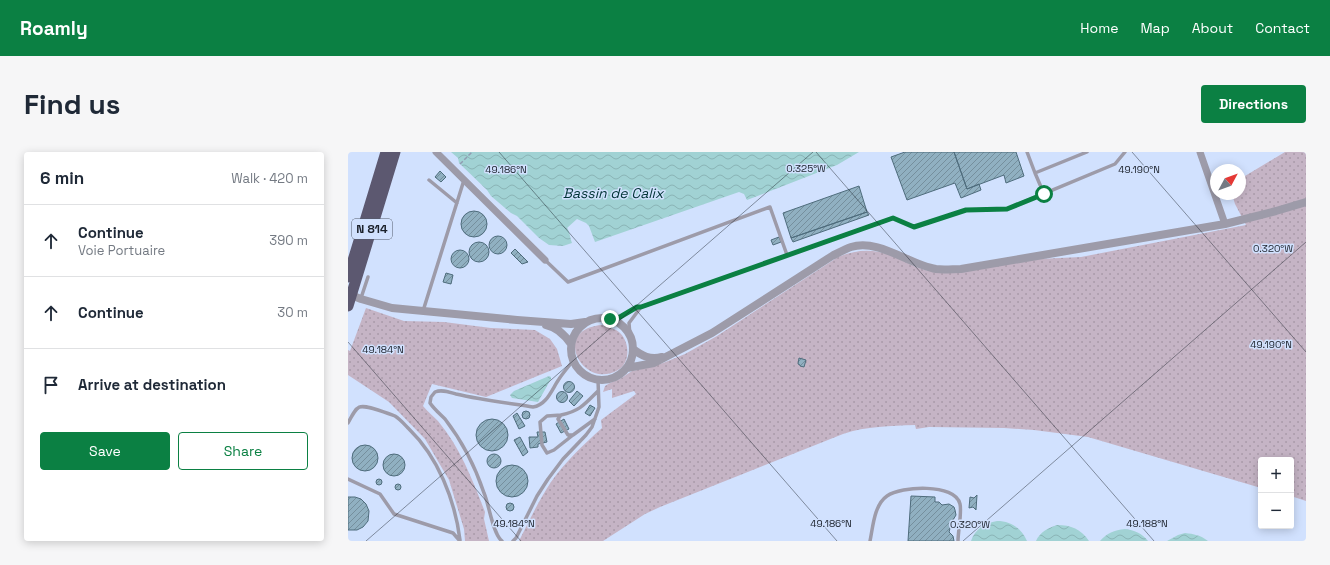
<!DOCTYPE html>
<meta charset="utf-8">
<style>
body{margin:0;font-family:"Space Grotesk",sans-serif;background:#f6f6f7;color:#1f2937}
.controls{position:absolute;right:12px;bottom:12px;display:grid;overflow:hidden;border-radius:4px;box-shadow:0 2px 10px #0003}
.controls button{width:36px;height:36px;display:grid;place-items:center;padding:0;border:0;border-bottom:1px solid #e0e1e3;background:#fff;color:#1f2937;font:20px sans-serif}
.compass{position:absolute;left:862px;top:12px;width:36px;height:36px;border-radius:50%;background:#fff;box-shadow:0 2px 10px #0003;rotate:49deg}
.stop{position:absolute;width:12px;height:12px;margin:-9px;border:3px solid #0b8043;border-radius:50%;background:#fff}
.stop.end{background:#0b8043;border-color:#fff;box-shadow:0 1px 4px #0008}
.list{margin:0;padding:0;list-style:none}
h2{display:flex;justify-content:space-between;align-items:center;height:52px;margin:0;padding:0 16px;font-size:17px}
h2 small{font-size:13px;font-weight:400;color:#747a83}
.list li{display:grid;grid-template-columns:26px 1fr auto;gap:12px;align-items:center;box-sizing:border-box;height:72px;padding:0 16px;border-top:1px solid #e0e1e3}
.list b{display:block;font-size:15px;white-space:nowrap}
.list p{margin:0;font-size:13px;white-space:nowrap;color:#747a83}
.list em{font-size:13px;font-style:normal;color:#747a83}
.actions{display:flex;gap:8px;padding:12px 16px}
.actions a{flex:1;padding:9px 0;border:1px solid #0b8043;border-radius:4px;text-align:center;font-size:14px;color:#0b8043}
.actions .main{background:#0b8043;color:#fff}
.icon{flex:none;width:22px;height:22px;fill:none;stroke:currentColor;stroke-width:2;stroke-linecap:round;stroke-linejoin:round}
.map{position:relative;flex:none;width:958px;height:389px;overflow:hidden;border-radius:4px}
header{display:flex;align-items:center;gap:24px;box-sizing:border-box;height:56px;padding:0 20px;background:#0b8043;color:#fff}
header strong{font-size:19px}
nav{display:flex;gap:22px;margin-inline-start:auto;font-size:14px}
.intro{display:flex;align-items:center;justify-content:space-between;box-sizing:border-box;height:96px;padding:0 24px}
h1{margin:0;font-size:28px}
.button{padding:10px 18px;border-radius:4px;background:#0b8043;color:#fff;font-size:14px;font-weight:700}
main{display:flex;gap:24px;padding:0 24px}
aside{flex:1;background:#fff;border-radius:4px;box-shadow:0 2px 10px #0003}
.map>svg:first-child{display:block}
</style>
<header>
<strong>Roamly</strong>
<nav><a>Home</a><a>Map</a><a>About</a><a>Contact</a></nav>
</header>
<div class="intro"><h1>Find us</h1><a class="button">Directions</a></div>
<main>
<aside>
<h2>6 min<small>Walk · 420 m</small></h2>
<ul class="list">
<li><svg class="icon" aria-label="ahead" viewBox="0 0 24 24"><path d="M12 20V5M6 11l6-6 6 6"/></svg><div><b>Continue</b><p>Voie Portuaire</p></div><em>390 m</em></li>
<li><svg class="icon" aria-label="ahead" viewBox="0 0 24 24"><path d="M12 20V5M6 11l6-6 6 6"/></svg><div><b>Continue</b></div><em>30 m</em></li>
<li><svg class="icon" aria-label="arrive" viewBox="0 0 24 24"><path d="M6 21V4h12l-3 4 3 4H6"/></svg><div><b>Arrive at destination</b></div></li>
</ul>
<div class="actions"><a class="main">Save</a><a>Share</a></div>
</aside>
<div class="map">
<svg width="958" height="389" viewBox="0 0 958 389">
<defs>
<pattern id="grass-dots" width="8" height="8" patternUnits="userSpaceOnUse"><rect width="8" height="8" fill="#c5b4c5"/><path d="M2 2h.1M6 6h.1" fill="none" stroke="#a99aa9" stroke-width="1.8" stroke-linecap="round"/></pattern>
<pattern id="water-waves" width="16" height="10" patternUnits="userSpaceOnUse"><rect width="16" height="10" fill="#a1d2d4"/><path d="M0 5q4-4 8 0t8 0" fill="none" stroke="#8ab4b6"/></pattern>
<pattern id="building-hatch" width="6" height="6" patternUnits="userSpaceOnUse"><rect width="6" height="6" fill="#90b0c1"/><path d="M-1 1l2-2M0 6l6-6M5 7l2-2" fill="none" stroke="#758f9d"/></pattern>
</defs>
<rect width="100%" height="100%" fill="#d1e1fe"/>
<path fill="url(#grass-dots)" d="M937 0H958V349L943 344V308H913V336L740 285 686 278 656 276 581 275 568 277 567 273C542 274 519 274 495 282L312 355 297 362 255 389H171C181 369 191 348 203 330 218 309 235 293 254 276L253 268 288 242 286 239 264 246V237L255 240 257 234 262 231 272 227 284 219 303 215 315 211 337 202 369 184 490 105C507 98 523 96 542 103 556 108 566 116 582 119L690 107 733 105 898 73 887 52 884 42H892V27Z
M18 156 56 169 96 170 143 176 187 178 202 187 209 197 214 214 138 245 84 232 75 254C79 259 85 264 90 269 112 295 125 329 137 360L136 367 141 389H117L116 377 101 328 77 287 41 250 0 223V198L2 199Z
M254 173C260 175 269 177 273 182 282 192 282 211 270 218 235 239 202 177 254 173Z"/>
<path fill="url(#water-waves)" d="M103 0H511L489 13 399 48 396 42 391 40 247 90 241 74 238 71 229 67 219 76C222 80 222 86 224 91L215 94 201 93 191 86 169 64 163 61 143 44 139 38 111 11 110 6Z
M201 224 203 225V227L190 250 164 246 162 243 166 239Z
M649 369C663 369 673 376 679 389H623C627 377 637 371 649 369Z
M709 373C723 373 733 377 741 389H688C692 380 700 376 709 373Z
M777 377C786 378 794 381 800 389H752C759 381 766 378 777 377Z
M837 381C846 382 852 383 860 389H819L830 383Z"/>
<path fill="url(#building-hatch)" stroke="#4e6c7c" d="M557 0H606L619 37 631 32 633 38 613 46 607 31 559 48 543 5Z
M606 0H668L676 24 658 31 656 23 619 37Z
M92 19 98 25 93 30 87 25Z
M511 34 519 60 443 86 435 61Z
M113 72a13 13 0 1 1 26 0a13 13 0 1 1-26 0Z
M519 60 521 63 445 90 443 86Z
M141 93a9 9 0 1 1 18 0a9 9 0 1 1-18 0Z
M431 85 433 90 425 93 423 88Z
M121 100a10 10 0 1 1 20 0a10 10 0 1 1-20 0Z
M167 97 180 110 174 112 163 101Z
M103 107a9 9 0 1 1 18 0a9 9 0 1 1-18 0Z
M98 121 105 123 103 132 95 130Z
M451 206 458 208 456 215 452 214V213L450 212Z
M215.5 235a5.5 5.5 0 1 1 11 0a5.5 5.5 0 1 1-11 0Z
M229 239 235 244 226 254 221 249Z
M208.5 245a5.5 5.5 0 1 1 11 0a5.5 5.5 0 1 1-11 0Z
M242 253 247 256 242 264 237 261Z
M174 263a4 4 0 1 1 8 0a4 4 0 1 1-8 0Z
M169 261 177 274 171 277 165 264Z
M128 283a16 16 0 1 1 32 0a16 16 0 1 1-32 0Z
M216 267 221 277 213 281 208 272Z
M189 280H197L199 290 190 292V295L182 296 181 285H190Z
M172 285 180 300 175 304 166 288Z
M4 306a13 13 0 1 1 26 0a13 13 0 1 1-26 0Z
M139 309a7 7 0 1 1 14 0a7 7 0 1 1-14 0Z
M35 313a11 11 0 1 1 22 0a11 11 0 1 1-22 0Z
M148 329a16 16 0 1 1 32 0a16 16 0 1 1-32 0Z
M28 330a3 3 0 1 1 6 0a3 3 0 1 1-6 0Z
M47 335a3 3 0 1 1 6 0a3 3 0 1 1-6 0Z
M629 343 628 358 625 355 621 356 622 345 626 346Z
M563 344 587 345V350H591L594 353 601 352 606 355 607 358 608 363 605 368 602 370 603 373 601 380 605 384 606 389H560Z
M0 345H7L13 347 18 352 21 359 20 369 15 375 9 378H0Z
M158 355a4 4 0 1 1 8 0a4 4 0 1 1-8 0Z"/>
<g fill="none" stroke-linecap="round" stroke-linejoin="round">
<path stroke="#8f9cb2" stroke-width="1.5" stroke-dasharray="4 2" stroke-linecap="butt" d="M112 12 124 0"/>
<path stroke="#9d9ba9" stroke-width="3.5" d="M679 0 687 21 739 0
M687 21 696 42
M81 28 109 51
M197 108 220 130 422 55 439 103
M13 146 20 125
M75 159 116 28
M262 167 272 165 289 155H293L545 66 566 75 618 58 659 57 767 12 777 0
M282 184 281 171 293 155
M213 263 199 264 192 270 194 293 199 301 206 298 225 283
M247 267 225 283H220L210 267 213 263C232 259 237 252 250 239
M0 271C10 252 10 252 30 258 36 260 42 262 47 264 52 267 57 273 61 277 90 305 107 348 112 388
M0 327 32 342 46 362 105 381 111 388
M154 389C145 383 141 352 136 341 127 314 114 289 97 267 92 262 86 257 82 251L83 245 87 240C94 237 101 240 108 242 134 248 159 251 185 255 199 253 204 237 211 227 215 221 220 215 225 209
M165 389 168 386 189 344 200 327 215 307 238 283 244 275 251 255 250 228
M522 389C525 375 526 353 539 344 553 334 607 331 612 352 614 360 610 380 610 389"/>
<path stroke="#9d9ba9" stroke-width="7" d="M88 0 197 108
M852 0 877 72"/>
<path stroke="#9d9ba9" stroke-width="8" d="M0 142 13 147 44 156 169 168 223 172 237 170
M223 197a31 31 0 1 1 62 0a31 31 0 1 1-62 0Z
M198 173C209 175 216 182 223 192
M285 197C294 204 302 208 314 205
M279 216 306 211 364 181 484 104C490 101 497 97 503 95 530 86 562 113 588 117 596 118 605 117 613 117L877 72 928 59 958 50"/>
<path stroke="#5c5870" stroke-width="11" d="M0 125 38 0
M0 154 47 0"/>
</g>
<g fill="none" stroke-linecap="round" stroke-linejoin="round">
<path stroke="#0b8043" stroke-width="5" d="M262 167 272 165 289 155H293L545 66 566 75 618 58 659 57 696 42"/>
</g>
<path fill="none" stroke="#1b212b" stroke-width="1" stroke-opacity="0.45" d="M151 0 489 389M468 0 806 389M784 0 958 200M0 190 173 389M18 389 465 0M615 389 958 90"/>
<g text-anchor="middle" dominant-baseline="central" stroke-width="3" stroke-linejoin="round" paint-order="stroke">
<rect fill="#d1e1fe" stroke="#525b6a" stroke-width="1" x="4" y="67" width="40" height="20" rx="3"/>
<g font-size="12" font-weight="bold" fill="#1b212b">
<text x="24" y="77">N 814</text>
</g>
<g font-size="14" font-style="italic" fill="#013335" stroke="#d1e1fe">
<text x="265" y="41">Bassin de Calix</text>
</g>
</g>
<g font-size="10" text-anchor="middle" fill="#1b212b" stroke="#d1e1fe" stroke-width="3" stroke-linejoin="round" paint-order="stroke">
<text x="458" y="20">0.325°W</text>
<text x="158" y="21">49.186°N</text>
<text x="791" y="21">49.190°N</text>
<text x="925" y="100">0.320°W</text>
<text x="923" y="196">49.190°N</text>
<text x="35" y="201">49.184°N</text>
<text x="166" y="375">49.184°N</text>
<text x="483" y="375">49.186°N</text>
<text x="799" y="375">49.188°N</text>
<text x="622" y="376">0.320°W</text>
</g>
</svg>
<div class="controls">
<button>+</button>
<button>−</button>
</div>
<svg class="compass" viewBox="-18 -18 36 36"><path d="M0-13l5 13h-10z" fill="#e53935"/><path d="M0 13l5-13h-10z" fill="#747a83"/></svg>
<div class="stop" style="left:696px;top:42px"></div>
<div class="stop end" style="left:262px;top:167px"></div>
</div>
</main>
